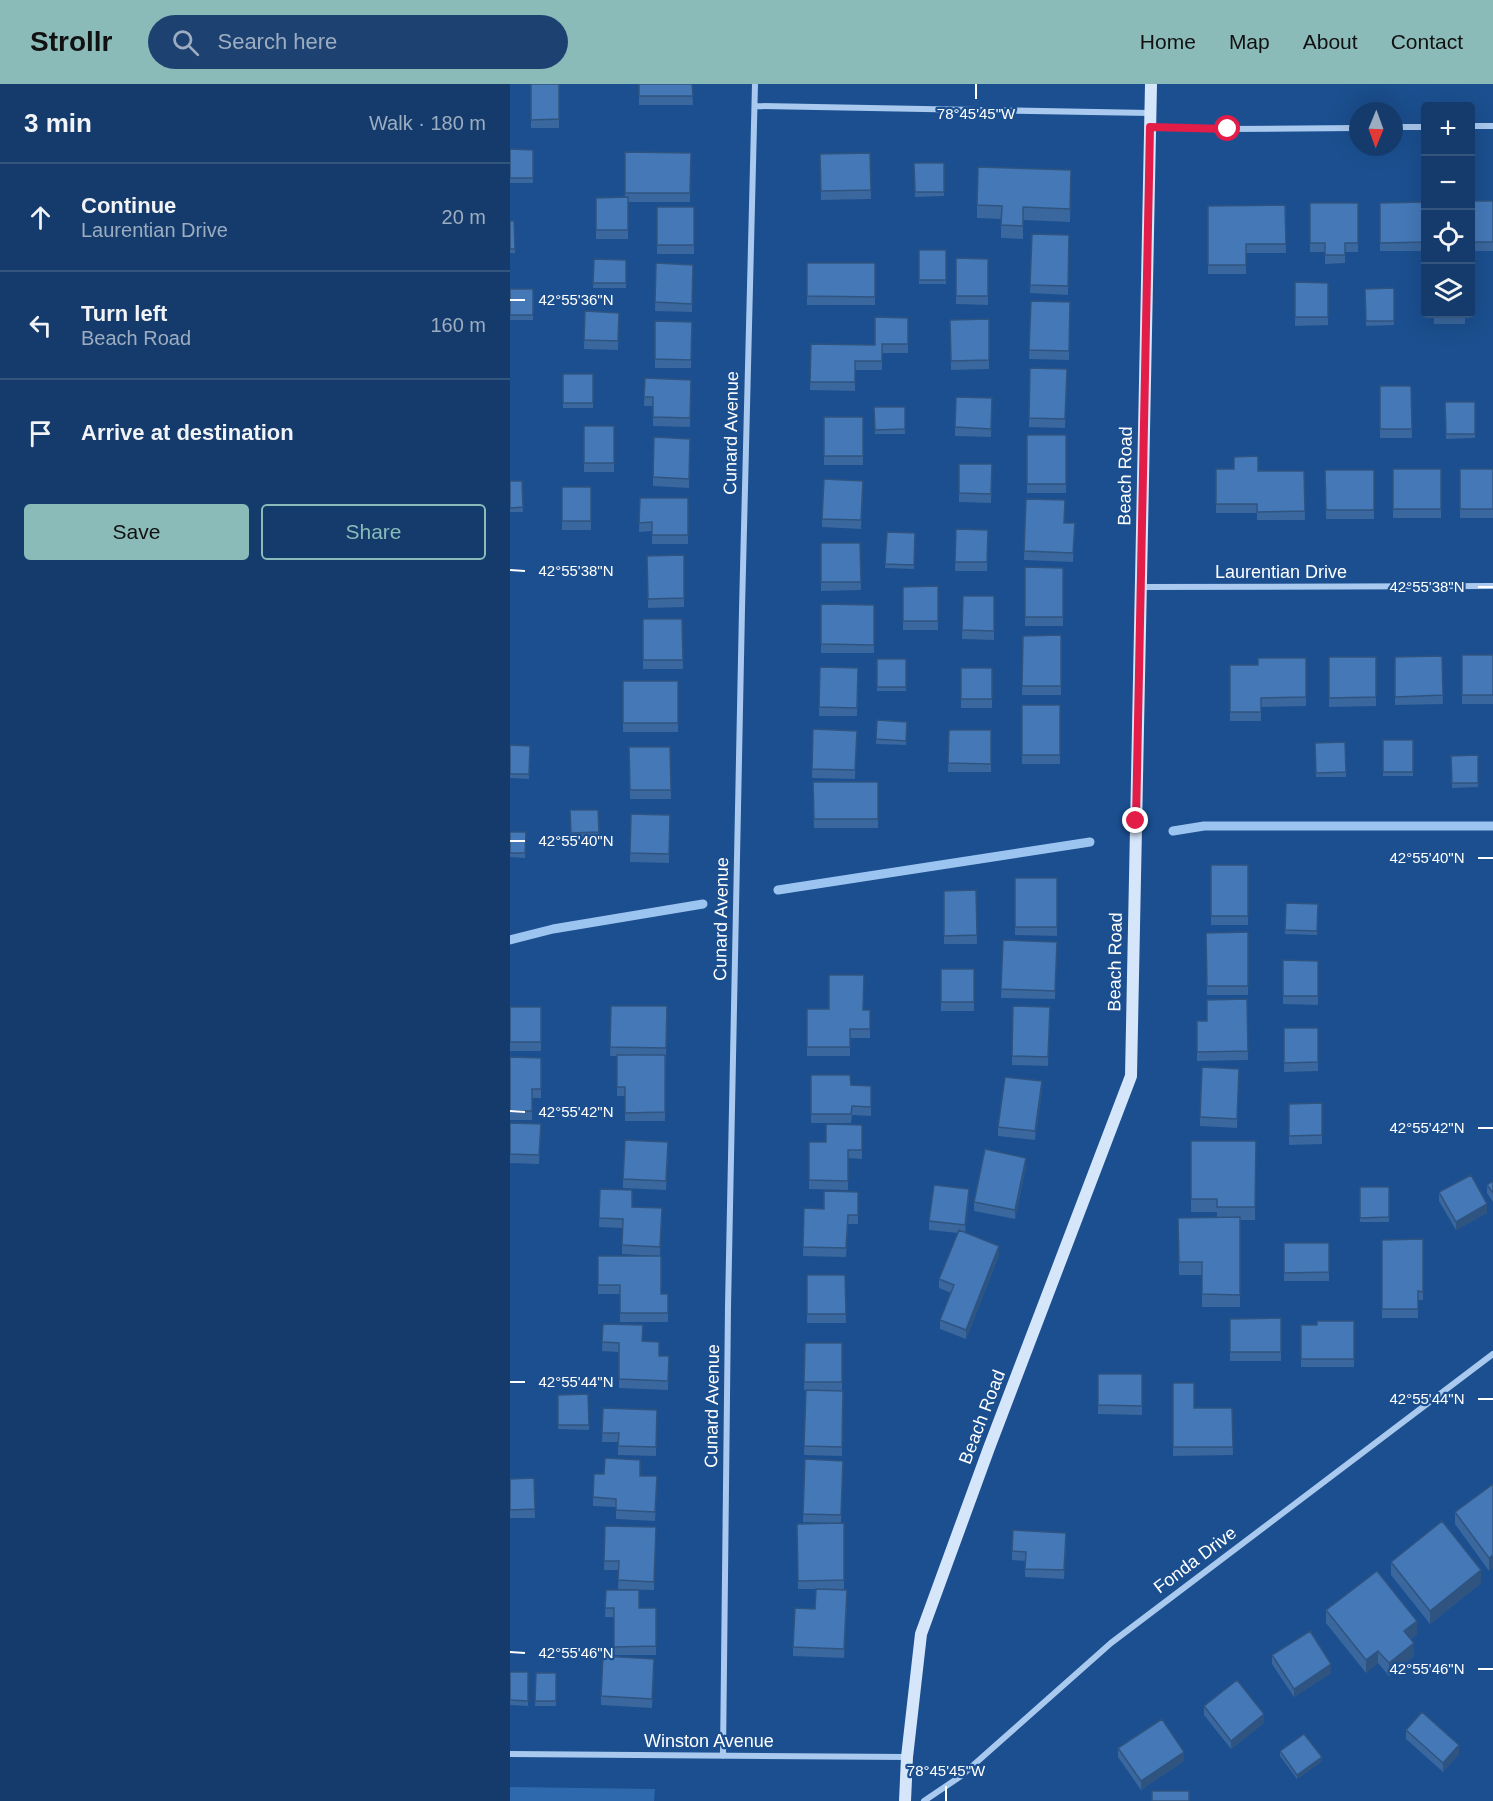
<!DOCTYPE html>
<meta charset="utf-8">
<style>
body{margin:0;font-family:Arial,sans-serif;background:#1d4271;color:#f1f3f6}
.controls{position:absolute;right:18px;top:18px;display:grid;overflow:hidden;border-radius:6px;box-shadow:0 6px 24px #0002}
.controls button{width:54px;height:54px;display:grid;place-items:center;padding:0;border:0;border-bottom:2px solid #33557e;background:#143b6b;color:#f1f3f6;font:30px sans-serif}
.compass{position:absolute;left:839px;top:18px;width:54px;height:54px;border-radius:50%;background:#143b6b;box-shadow:0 6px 24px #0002;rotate:181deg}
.stop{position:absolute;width:18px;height:18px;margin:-14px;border:4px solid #e11d48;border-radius:50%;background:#fff}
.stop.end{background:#e11d48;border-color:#fff;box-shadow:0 2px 6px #0008}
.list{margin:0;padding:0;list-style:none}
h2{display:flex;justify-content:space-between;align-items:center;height:78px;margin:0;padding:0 24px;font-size:26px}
h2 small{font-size:20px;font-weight:400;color:#9dadc1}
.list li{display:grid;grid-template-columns:39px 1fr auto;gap:18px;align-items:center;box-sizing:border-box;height:108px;padding:0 24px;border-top:2px solid #33557e}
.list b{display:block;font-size:22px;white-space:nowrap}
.list p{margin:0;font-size:20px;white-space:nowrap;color:#9dadc1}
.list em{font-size:20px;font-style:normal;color:#9dadc1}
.actions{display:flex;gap:12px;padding:18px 24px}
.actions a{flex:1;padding:14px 0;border:2px solid #8bbbb9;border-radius:6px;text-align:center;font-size:21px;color:#8bbbb9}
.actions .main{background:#8bbbb9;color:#111}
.icon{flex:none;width:33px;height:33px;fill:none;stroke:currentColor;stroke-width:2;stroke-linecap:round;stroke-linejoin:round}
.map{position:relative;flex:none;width:983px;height:1717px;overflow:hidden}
header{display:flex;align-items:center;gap:36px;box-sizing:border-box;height:84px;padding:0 30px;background:#8bbbb9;color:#111}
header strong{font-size:28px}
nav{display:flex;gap:33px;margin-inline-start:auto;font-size:21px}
.search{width:420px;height:54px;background:#1d4271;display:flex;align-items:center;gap:15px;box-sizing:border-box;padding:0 21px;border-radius:33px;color:#9dadc1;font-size:22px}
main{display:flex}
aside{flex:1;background:#143b6b}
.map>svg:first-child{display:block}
</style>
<header>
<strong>Strollr</strong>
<div class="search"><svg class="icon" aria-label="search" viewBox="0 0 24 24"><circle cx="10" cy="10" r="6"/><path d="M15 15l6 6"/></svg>Search here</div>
<nav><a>Home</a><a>Map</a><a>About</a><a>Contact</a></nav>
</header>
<main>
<aside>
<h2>3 min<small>Walk · 180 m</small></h2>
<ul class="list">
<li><svg class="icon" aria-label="ahead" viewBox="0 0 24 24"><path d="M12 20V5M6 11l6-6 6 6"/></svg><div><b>Continue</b><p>Laurentian Drive</p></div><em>20 m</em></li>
<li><svg class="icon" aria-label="left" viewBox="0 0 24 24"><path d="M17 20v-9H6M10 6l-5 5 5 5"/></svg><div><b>Turn left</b><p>Beach Road</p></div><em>160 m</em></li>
<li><svg class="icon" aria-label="arrive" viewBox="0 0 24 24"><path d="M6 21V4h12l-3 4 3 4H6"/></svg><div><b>Arrive at destination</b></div></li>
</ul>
<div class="actions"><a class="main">Save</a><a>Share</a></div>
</aside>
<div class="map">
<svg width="983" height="1717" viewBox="0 0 983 1717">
<rect width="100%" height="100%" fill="#1b4f8f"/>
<path fill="#2e69ad" d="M0 1703 145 1705 144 1717H0Z"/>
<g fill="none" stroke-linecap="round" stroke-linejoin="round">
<path stroke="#9cc4f0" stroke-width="9" d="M663 747 694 742H983
M268 806 580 758
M0 856 43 845 193 820"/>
<path stroke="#a9c9ee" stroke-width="6" d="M245 22 640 29
M960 42H983
M640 43 718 45 848 44
M884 43H916
M630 503 983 502
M0 1670 397 1673
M213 1672 218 1223 232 525 245 0
M414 1717 451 1692 601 1559 983 1270"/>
<path stroke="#d6e6fa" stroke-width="12" d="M395 1717 397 1673 411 1550 479 1364 621 992 641 0"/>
</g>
<path fill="#3a679d" d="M21 0H49V44H21Z
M129 0H182L183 21H129Z
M0 65 23 66V99H0Z
M115 68 181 69 180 118H118V155H86V114L115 113Z
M360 69 361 115 311 116 310 70Z
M404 79H434V112L405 113Z
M561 99 560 138 513 136V155L491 154V135L467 134V121Z
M960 117H983V167H960Z
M915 118V167H870V119Z
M800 119H848V168H835V179L815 180V168H800Z
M775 121 776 169H736V190H698V122Z
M147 123H184V170H147Z
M0 137 5 165V169H0Z
M522 150 559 151 558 211 520 209Z
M409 166H436V200H409Z
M446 174 478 175V221L446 220Z
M84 175 116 176V204H83Z
M146 179 183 181 182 228 145 227Z
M297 179H365V221H297Z
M785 198 818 199V241L785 242Z
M884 204V241L856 242 855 205Z
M0 205H23V236H0Z
M521 217 560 218 559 276 519 275Z
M75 227 109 229 108 266 74 265Z
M924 230H955V240H924Z
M398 234V269H372V286H345V307L300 306 301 260 365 261Z
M479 235V285L441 286 440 236Z
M145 237 182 238 181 284H145Z
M520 284 557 285 555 344 519 343Z
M53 290H83V324H53Z
M135 294 181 296 180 343 143 342V322H134Z
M870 302H901L902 354H870Z
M482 314 481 353 445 352V343Z
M935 318H965V354L936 355Z
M364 323H395V350H365Z
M314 333H353V381H314Z
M74 342H104V388H74Z
M517 351H556V409H517Z
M180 355 179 404 143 402V393Z
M449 380H482L481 419 449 418Z
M706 385 748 387H794L795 436H747V429H706Z
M883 385H931V434H883Z
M950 385H983V434H950Z
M815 386H864V435H816Z
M0 397H12L13 428H0Z
M52 403H81V446H52Z
M353 406 351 445 312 443V435Z
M130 414H178V460H142V447L129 448Z
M516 415 555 439H565L563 478 514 476Z
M446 445 478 446 477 487H445Z
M377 448 405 449 404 485 375 484Z
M311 459H350L351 506 311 507Z
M174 471V523L138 524 137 472Z
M515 483 553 484V542H515Z
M428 502V546H393V503Z
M453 512H484V556L452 555Z
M311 520 364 521V569H311Z
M133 535H172L173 585H133Z
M551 551V611H512L513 552Z
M952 571H983V620H952Z
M932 572 933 620 885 621V573Z
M819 573H866V622L819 623Z
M796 574V622L751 623V637H720V581H748Z
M367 575H396V607H367Z
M310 583 348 584 347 632H309Z
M451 584H482V624H451Z
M113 597H168V648H113Z
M512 621H550V680H512Z
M367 636 397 638 396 661 366 660Z
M303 645 347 647 345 695 302 694Z
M439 646H481V688H438Z
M873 656H903V692H873Z
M835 658 836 693H806L805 659Z
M0 661 20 662 19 695 0 694Z
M119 663H160L161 715H120Z
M968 671V703L942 704 941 672Z
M303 698H368V744H304Z
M60 726H88L89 753H61Z
M121 730 160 731 159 779 120 778Z
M0 748H16L15 774 0 773Z
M701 781H738V841H701Z
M505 794H547V852L505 851Z
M466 806 467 860H434V807Z
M776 819 808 820 807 851 775 850Z
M738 848V911H697L696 849Z
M493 856 547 858 545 915 491 914Z
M773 876 808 877V921L773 920Z
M431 885H464V927H431Z
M737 915 738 976 687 977V937H697Z
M101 922H157L155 1037H115V1012H107V972H100Z
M0 923H31V967H0Z
M540 923 538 982 502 981V972Z
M297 925 360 926V954H340V972H297Z
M774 944H808V987L774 988Z
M0 973 31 974V1014H22V1036H0Z
M729 985 727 1044 690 1042V1033Z
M301 991 341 1001 361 1002V1032L342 1031 341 1039H301Z
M532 1006 525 1056 488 1052V1043Z
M812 1019V1060L779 1061V1020Z
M0 1039 31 1040 29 1080 0 1079Z
M352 1041V1075L338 1074V1106L299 1105V1058H316Z
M681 1057H746L745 1136H730V1223H692V1191H669L668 1134 707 1133V1128H681Z
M158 1066 156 1106 113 1104V1095Z
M516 1082 505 1135 464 1127V1118Z
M983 1097V1118L977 1109V1101Z
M850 1103H879V1138H850Z
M90 1105 122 1123 152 1124 150 1172 151 1210H158V1238H110V1210H88V1172H148L112 1170V1144L89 1143Z
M348 1108V1140H338L336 1173 293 1172 294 1124 314 1125Z
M929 1108 977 1129 946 1146 929 1117Z
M459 1114 455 1149 489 1171 456 1255 430 1245V1236L441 1209 429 1204V1195L448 1149 419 1146V1137Z
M913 1155V1216H908V1234H872V1156Z
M774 1159H819V1197H774Z
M297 1191H335L336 1239H297Z
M771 1234V1277H720V1235Z
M844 1237V1283H791V1241H807Z
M93 1240 133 1257 149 1272H159L158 1306 109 1304V1268L92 1267Z
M295 1259H332V1307H333L332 1372 294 1371 296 1306H294Z
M588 1290H632V1331L588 1330Z
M663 1299 684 1324H722L723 1371 663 1372Z
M48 1311 79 1341V1346L48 1345Z
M93 1324 147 1326 146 1372 108 1371V1358H92Z
M295 1375 333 1377 331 1439H334V1505H314L337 1515 334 1574 283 1572V1563L305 1525 306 1505H288L287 1440 329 1439 293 1438Z
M130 1392 147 1401 145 1437 106 1435V1423L83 1422V1413Z
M24 1394 25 1434H0V1395Z
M983 1400 979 1487 945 1440V1428Z
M95 1442 146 1443 144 1506 108 1505 109 1486H94Z
M556 1458 554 1495 515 1493V1477L502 1476V1467Z
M881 1478 971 1499 920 1540 881 1491Z
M96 1506 129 1524H146V1571H104V1533H95Z
M816 1526 907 1550 901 1555 904 1572 879 1592 868 1579 856 1589 816 1539Z
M762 1571 821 1589 784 1613 762 1580Z
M144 1584 142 1624 91 1621V1612Z
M0 1588H18V1622L0 1621Z
M26 1589H46V1622H25Z
M694 1622 754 1639 721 1665 694 1631Z
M896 1646 949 1670 933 1688 896 1655Z
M608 1664 674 1677 631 1706 608 1673Z
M770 1667 812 1677 787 1695 770 1672Z"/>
<path fill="#305480" d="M532 997V1006L525 1056V1047Z
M516 1074V1082L505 1135V1126Z
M459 1105V1114L455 1150V1141Z
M977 1120V1129L946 1146V1138Z
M489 1162V1171L456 1255V1246Z
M983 1471V1484L979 1487V1474Z
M971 1486V1499L920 1540V1527Z
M907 1537V1550L894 1560V1547Z
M904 1559V1572L879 1592V1579Z
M868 1567V1579L856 1589V1576Z
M821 1580V1589L784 1613V1605Z
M754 1630V1639L721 1665V1657Z
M949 1661V1670L933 1688V1679Z
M674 1668V1677L631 1706V1697Z
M812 1673V1677L787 1695V1691Z"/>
<path fill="#4478b7" stroke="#305480" stroke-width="1.5" d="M21 0H49V35L21 36Z
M129 0H182L183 12H129Z
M0 65 23 66V94H0Z
M115 68 181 69 180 109H115Z
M360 69 361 106 311 107 310 70Z
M404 79H434V108H405Z
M468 83 561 86 560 125 513 123V142L491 141 492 122 467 121Z
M118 113V146H86V114Z
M960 117H983V158H960Z
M915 118V158L870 159V119Z
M800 119H848V159H835V171H815V159H800Z
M775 121 776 160H736V181H698V122Z
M147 123H184V161H147Z
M0 137H4L5 165H0Z
M522 150 559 151 558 202 520 201Z
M409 166H436V196H409Z
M446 174 478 175V212H446Z
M84 175 116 176V199H83Z
M146 179 183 181 182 220 145 218Z
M297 179H365V213L297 212Z
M785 198 818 199V233H785Z
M884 204V237H856L855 205Z
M0 205H23V231H0Z
M521 217 560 218 559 267 519 266Z
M75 227 109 229 108 257 74 256Z
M924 230H955V232H924Z
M365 233 398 234V260H372V277H345V298H300L301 260 365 261Z
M479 235V276L441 277 440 236Z
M145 237 182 238 181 276 145 275Z
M520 284 557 285 555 335 519 334Z
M53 290H83V319H53Z
M135 294 181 296 180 334 143 333V313H134Z
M870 302H901L902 345H870Z
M446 313 482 314 481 345 445 343Z
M935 318H965V350H936Z
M364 323H395V345L365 346Z
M314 333H353V372H314Z
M74 342H104V379H74Z
M517 351H556V400H517Z
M144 353 180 355 179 395 143 393Z
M748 372V387H794L795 427 747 428V420H706V385H724V373Z
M449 380H482L481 410 449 409Z
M883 385H931V425H883Z
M950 385H983V425H950Z
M815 386H864V426H816Z
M314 395 353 397 351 436 312 435Z
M0 397H12L13 423 0 424Z
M52 403H81V437H52Z
M130 414H178V451H142V438L129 439Z
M516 415 555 416 554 439H565L563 469 514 467Z
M446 445 478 446 477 478H445Z
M377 448 405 449 404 481 375 480Z
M311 459H350L351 498H311Z
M174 471V514L138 515 137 472Z
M515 483 553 484V533H515Z
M428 502V537H393V503Z
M453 512H484V547L452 546Z
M311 520 364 521V561L311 560Z
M133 535H172L173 576H133Z
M551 551V602H512L513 552Z
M952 571H983V611H952Z
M932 572 933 611 885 613V573Z
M819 573H866V613L819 614Z
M748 574H796V613L751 614V628H720V581H748Z
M367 575H396V603H367Z
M310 583 348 584 347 624 309 623Z
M451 584H482V615H451Z
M113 597H168V639H113Z
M512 621H550V671H512Z
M367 636 397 638 396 657 366 655Z
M303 645 347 647 345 686 302 685Z
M439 646H481V680L438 679Z
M873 656H903V688H873Z
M835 658 836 688 806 689 805 659Z
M0 661 20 662 19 690H0Z
M119 663H160L161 706H120Z
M968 671V699H942L941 672Z
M303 698H368V735H304Z
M60 726H88L89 748 61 749Z
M121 730 160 731 159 770 120 769Z
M0 748H16L15 769H0Z
M701 781H738V832H701Z
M505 794H547V843H505Z
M466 806 467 851 434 852V807Z
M776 819 808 820 807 847 775 846Z
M738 848V902H697L696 849Z
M493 856 547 858 545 907 491 905Z
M773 876 808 877V912H773Z
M431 885H464V918H431Z
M319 891H354L353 926H360V945H340V963H297V925H319Z
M737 915 738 967 687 968V937H697V916Z
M101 922H157L156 964 100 963Z
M503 922 540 923 538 973 502 972Z
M0 923H31V958H0Z
M774 944H808V978L774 979Z
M107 971H155V1028L115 1029V1003H107Z
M0 973 31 974V1005H22V1027H0Z
M692 983 729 985 727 1035 690 1033Z
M301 991H340L341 1001 361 1002V1023L342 1022 341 1030H301Z
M495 993 532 997 525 1047 488 1043Z
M812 1019V1051L779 1052V1020Z
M0 1039 31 1040 29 1071 0 1070Z
M316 1040 352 1041V1066H338V1097L299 1096V1058H316Z
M115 1056 158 1058 156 1097 113 1095Z
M681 1057H746L745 1123H707V1115H681Z
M475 1065 516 1074 505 1126 464 1118Z
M961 1091 977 1120 946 1138 929 1108Z
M983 1097V1109L977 1101Z
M424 1101 459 1105 455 1141 419 1137Z
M850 1103H879V1133L850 1134Z
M90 1105 122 1106V1123L152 1124 150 1163 112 1161 113 1135 89 1134Z
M314 1107 348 1108V1131H338L336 1164 293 1163 294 1124 314 1125Z
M730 1133V1211L692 1210V1178H669L668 1134Z
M449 1146 489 1162 456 1246 430 1236 444 1201 429 1195Z
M913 1155V1208L908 1207V1225H872V1156Z
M774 1159H819V1188L774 1189Z
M88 1172H151V1210H158V1229H110V1201H88Z
M297 1191H335L336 1230H297Z
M771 1234V1268H720V1235Z
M807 1237H844V1275H791V1241H807Z
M93 1240 133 1241 132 1257 149 1258V1272H159L158 1297 109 1295V1259L92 1258Z
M295 1259H332V1298H294Z
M588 1290H632V1322L588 1321Z
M663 1299H684V1324H722L723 1363H663Z
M296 1306 333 1307 332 1363 294 1362Z
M78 1310 79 1341H48V1311Z
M93 1324 147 1326 146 1363 108 1362 109 1349H92Z
M95 1374 130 1376V1392H147L145 1428 106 1426V1415L83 1413 84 1390H94Z
M295 1375 333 1377 331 1431 293 1430Z
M24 1394 25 1425 0 1426V1395Z
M983 1400V1471L979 1474 945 1428Z
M932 1437 971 1486 920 1527 881 1478Z
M334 1439V1496L288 1497 287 1440Z
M95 1442 146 1443 144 1498 108 1496 109 1477H94Z
M503 1446 556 1449 554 1486 515 1485 516 1468 502 1467Z
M867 1487 907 1537 894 1547 904 1559 879 1579 868 1567 856 1576 816 1526Z
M306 1505 337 1506 334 1565 283 1563 285 1524 305 1525Z
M96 1506H129V1524H146V1562L104 1563V1524H95Z
M800 1547 821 1580 784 1605 762 1571Z
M93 1572 144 1575 142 1615 91 1612Z
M0 1588H18V1617L0 1616Z
M26 1589H46V1617H25Z
M727 1596 754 1630 721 1657 694 1622Z
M912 1628 949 1661 933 1679 896 1646Z
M652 1635 674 1668 631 1697 608 1664Z
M794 1650 812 1673 787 1691 770 1667Z
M642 1707H679V1717H642Z"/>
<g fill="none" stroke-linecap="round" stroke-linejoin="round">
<path stroke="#e11d48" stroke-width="8" d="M626 737 640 43 718 45"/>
</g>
<path fill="none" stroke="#fff" stroke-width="2" d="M466 15V0M0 216H15M0 486 15 487M968 503H983M0 757H15M968 774H983M0 1027 15 1028M968 1044H983M0 1298H15M968 1315H983M0 1568 15 1569M968 1585H983M436 1717V1702"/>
<g text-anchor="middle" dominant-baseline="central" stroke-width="4.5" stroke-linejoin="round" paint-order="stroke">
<g font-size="18" fill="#fff" stroke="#1b4f8f">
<text transform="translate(221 349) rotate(-89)">Cunard Avenue</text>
<text transform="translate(615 392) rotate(-89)">Beach Road</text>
<text x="771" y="488">Laurentian Drive</text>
<text transform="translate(211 835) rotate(-89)">Cunard Avenue</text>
<text transform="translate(605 878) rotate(-89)">Beach Road</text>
<text transform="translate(202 1322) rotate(-89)">Cunard Avenue</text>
<text transform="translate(472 1333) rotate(-69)">Beach Road</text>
<text transform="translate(685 1476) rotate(-37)">Fonda Drive</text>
<text x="199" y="1657">Winston Avenue</text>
</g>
</g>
<g font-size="15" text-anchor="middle" fill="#fff" stroke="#1b4f8f" stroke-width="4.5" stroke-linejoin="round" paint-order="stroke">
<text x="466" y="35">78°45'45"W</text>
<text x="66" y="221">42°55'36"N</text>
<text x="66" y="492">42°55'38"N</text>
<text x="917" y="508">42°55'38"N</text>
<text x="66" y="762">42°55'40"N</text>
<text x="917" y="779">42°55'40"N</text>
<text x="66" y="1033">42°55'42"N</text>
<text x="917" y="1049">42°55'42"N</text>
<text x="66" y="1303">42°55'44"N</text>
<text x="917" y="1320">42°55'44"N</text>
<text x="66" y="1574">42°55'46"N</text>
<text x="917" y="1590">42°55'46"N</text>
<text x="436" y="1692">78°45'45"W</text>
</g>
</svg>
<div class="controls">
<button>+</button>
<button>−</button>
<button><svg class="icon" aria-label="locate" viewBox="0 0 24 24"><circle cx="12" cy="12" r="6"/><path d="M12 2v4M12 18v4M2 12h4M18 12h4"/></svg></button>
<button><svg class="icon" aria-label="layers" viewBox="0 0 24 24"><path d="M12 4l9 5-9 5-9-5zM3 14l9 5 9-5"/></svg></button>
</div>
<svg class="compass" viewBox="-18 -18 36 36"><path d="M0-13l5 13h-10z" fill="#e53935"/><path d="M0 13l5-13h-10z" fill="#9dadc1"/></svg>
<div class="stop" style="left:718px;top:45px"></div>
<div class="stop end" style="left:626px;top:737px"></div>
</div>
</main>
